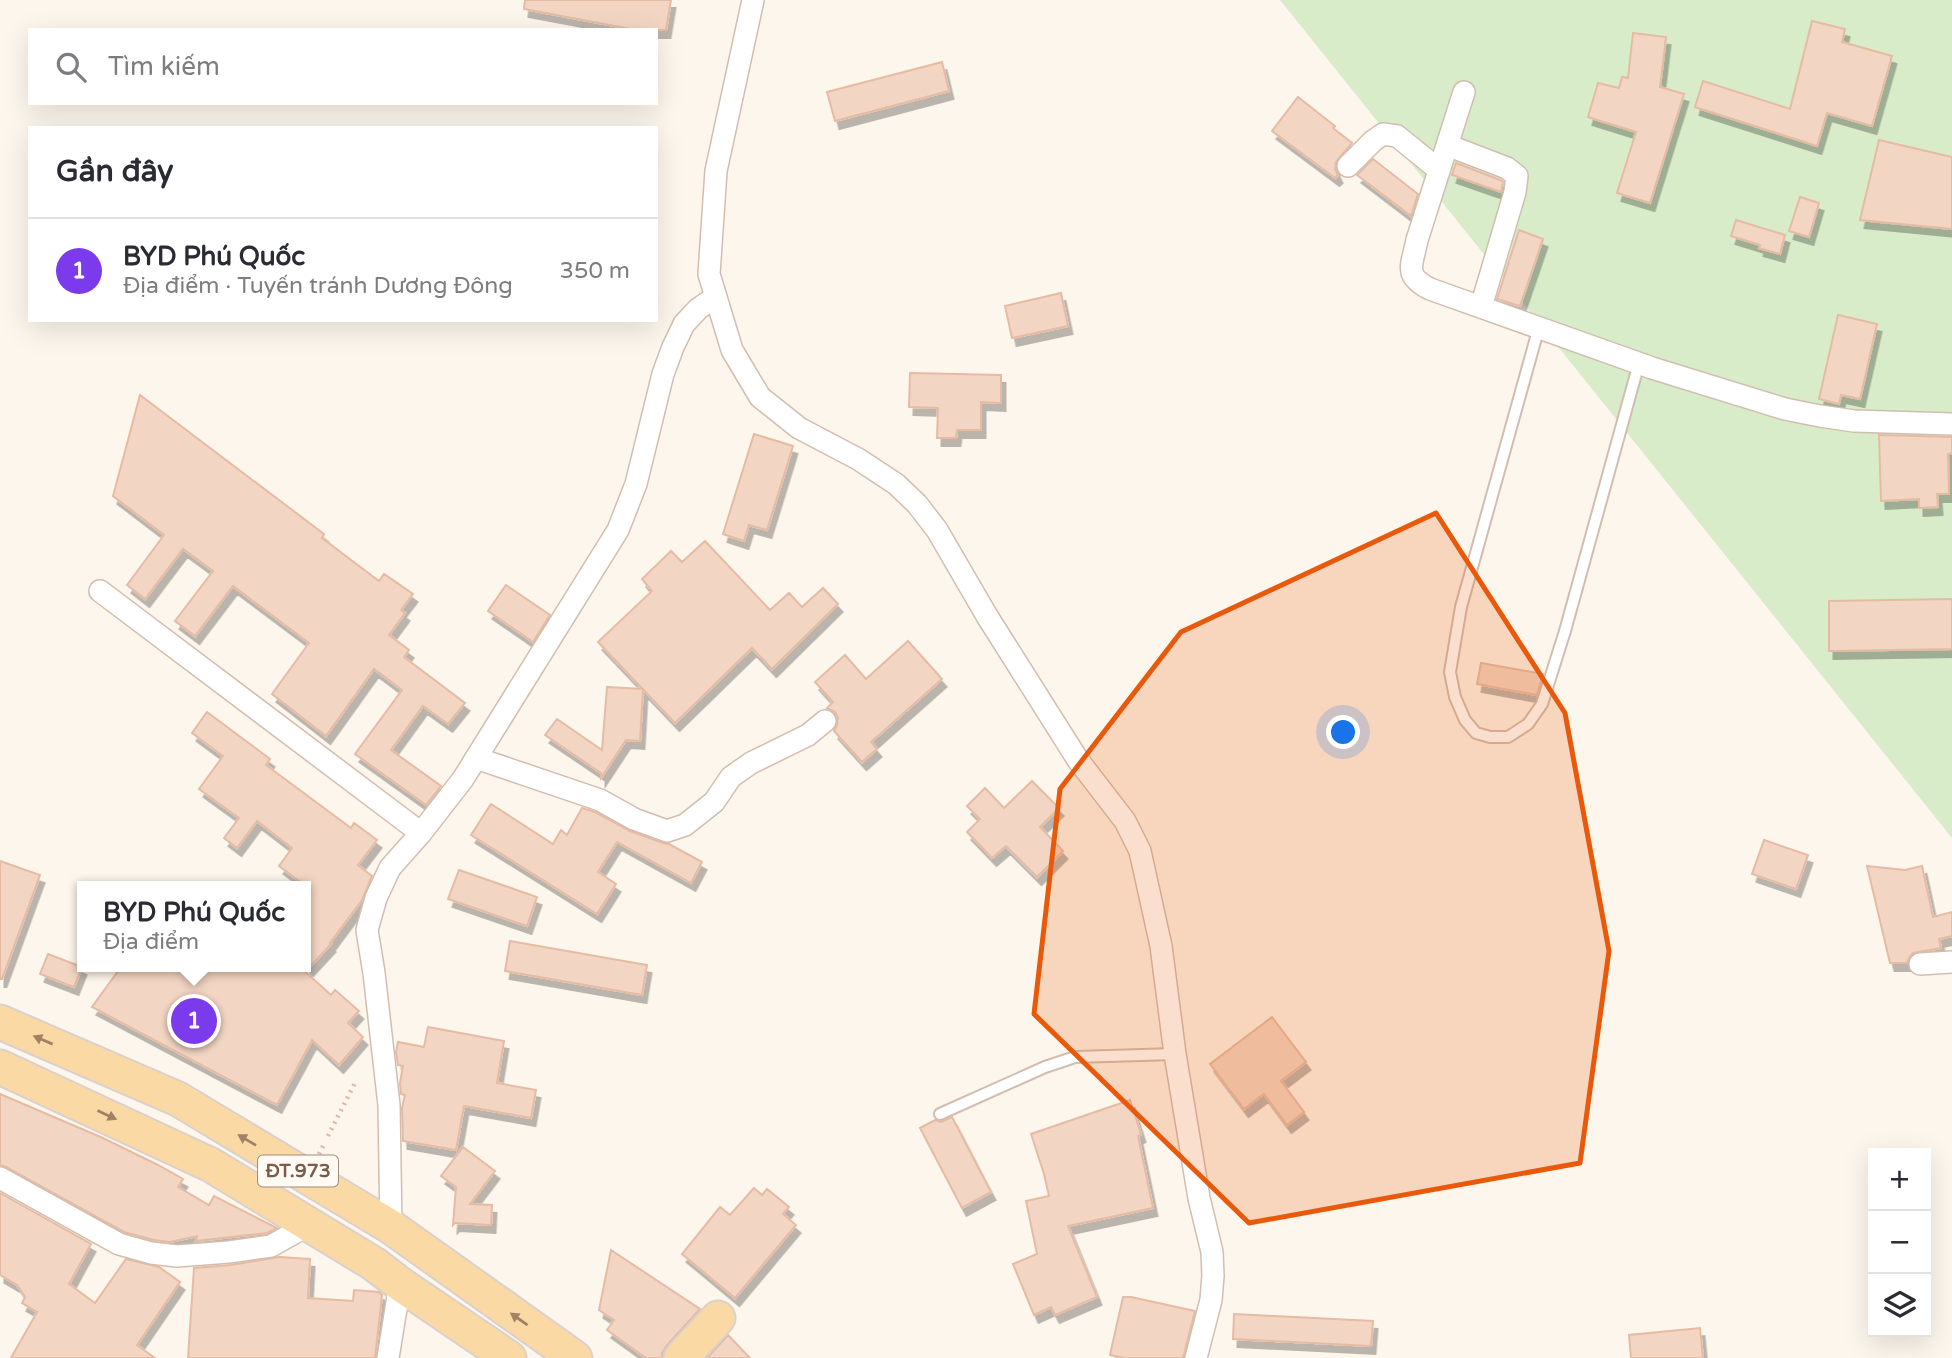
<!DOCTYPE html>
<html lang="vi">
<meta charset="utf-8">
<style>
body{margin:0;font-family:"Varela Round",sans-serif;background:#f2f2f3;color:#2b2b33}
.controls{position:absolute;right:21px;bottom:21px;display:grid;overflow:hidden;border-radius:0px;box-shadow:0 7px 28px #0002}
.controls button{width:63px;height:63px;display:grid;place-items:center;padding:0;border:0;border-bottom:2px solid #e1e1e2;background:#fff;color:#2b2b33;font:35px sans-serif}
.you{position:absolute;left:1344px;top:733px;width:24px;height:24px;margin:-18px;border:5px solid #fff;border-radius:50%;background:#1a73e8;box-shadow:0 0 0 10px #1a73e833}
.badge{display:grid;place-items:center;width:46px;height:46px;border-radius:50%;background:#7c3aed;color:#fff;font-size:23px;font-weight:700}
.pin{position:absolute;translate:-50% -50%;border:4px solid #fff;box-shadow:0 2px 7px #0006}
.popup{position:absolute;left:77px;top:881px;width:234px;height:91px;box-sizing:border-box;display:grid;place-content:center;border-radius:0px;background:#fff;filter:drop-shadow(0 2px 5px #0005);font-size:23px;white-space:nowrap;color:#7c7c81}
.popup b{font-size:26px;color:#2b2b33}
.popup::after{content:'';position:absolute;left:50%;top:100%;margin-left:-14px;border:14px solid transparent;border-top-color:#fff}
.list{margin:0;padding:0;list-style:none}
h2{display:flex;justify-content:space-between;align-items:center;height:91px;margin:0;padding:0 28px;font-size:30px}
h2 small{font-size:23px;font-weight:400;color:#7c7c81}
.list li{display:grid;grid-template-columns:46px 1fr auto;gap:21px;align-items:center;box-sizing:border-box;height:105px;padding:0 28px;border-top:2px solid #e1e1e2}
.list b{display:block;font-size:26px;white-space:nowrap}
.list p{margin:0;font-size:23px;white-space:nowrap;color:#7c7c81}
.list em{font-size:23px;font-style:normal;color:#7c7c81}
.icon{flex:none;width:38px;height:38px;fill:none;stroke:currentColor;stroke-width:2;stroke-linecap:round;stroke-linejoin:round}
.map{position:relative;flex:none;width:1952px;height:1358px;overflow:hidden}
.search{position:absolute;background:#fff;box-shadow:0 7px 28px #0002;left:28px;top:28px;width:630px;height:77px;display:flex;align-items:center;gap:18px;box-sizing:border-box;padding:0 24px;border-radius:0px;color:#7c7c81;font-size:26px}
.panel{position:absolute;background:#fff;box-shadow:0 7px 28px #0002;left:28px;top:126px;width:630px;height:196px;border-radius:0px}
.map>svg:first-child{display:block}
</style>
<div class="map">
<svg width="1952" height="1358" viewBox="0 0 1952 1358">
<defs>
<filter id="shadow"><feDropShadow dx="4.5" dy="8" stdDeviation="0" flood-color="#0004"/></filter>
</defs>
<rect width="100%" height="100%" fill="#fdf6ec"/>
<path fill="#d8ecc9" d="M1280 0H1952V838Z"/>
<path fill="#f3d5c3" stroke="#e6bba3" stroke-width="2" filter="url(#shadow)" d="M525 0H671L666 30H636L524 9Z
M1812 21 1845 29 1842 42 1892 56 1872 126 1827 113 1817 146 1695 107 1703 81 1790 109Z
M1633 33 1666 37 1660 87 1684 94 1650 203 1617 193 1636 132 1588 117 1598 83 1619 88 1622 77 1628 78Z
M942 62 949 91 835 121 827 92Z
M1298 97 1335 126 1333 128 1352 143 1336 162 1335 169 1338 175 1335 178 1272 131Z
M1879 140 1952 157V229L1860 220Z
M1373 159 1418 194 1411 216 1357 175Z
M1456 163 1500 180 1503 182 1501 192 1452 175Z
M1800 197 1819 203 1809 237 1789 231Z
M1736 220 1785 235 1780 254 1759 248 1760 245 1731 236Z
M1519 230 1543 239 1520 306 1497 299Z
M1061 293 1068 326 1012 338 1005 306Z
M1838 315 1877 324 1860 399 1841 395 1839 404 1819 399Z
M910 373 1001 375V403L981 402V430H957L956 438H937L938 408 909 407Z
M140 395 324 534 322 538 379 581 384 574 413 594 401 610 405 613 389 635 409 650 404 657 465 703 448 724 423 706 391 750 441 786 426 805 355 754 402 690 374 669 326 736 272 694 309 643 233 586 195 636 175 621 213 571 183 549 145 599 127 585 164 535 113 496Z
M754 434 793 446 767 530 749 525 744 541 723 534Z
M1879 435 1952 437V453L1948 454 1949 494H1937L1938 507 1919 508V499L1881 501Z
M705 541 770 610 789 593 802 607 823 588 838 604 772 669 752 648 675 723 598 642 652 591 642 579 671 551 682 562Z
M506 585 550 615 533 642 488 611Z
M1952 599V649L1829 651V601Z
M908 641 942 679 871 742 877 749 862 762 834 731 837 725 838 718 835 712 827 708 833 702 815 682 845 655 866 679Z
M1481 663 1543 674 1537 695 1477 684Z
M607 687 643 689 640 741 626 740 601 778V773L545 735 557 719 602 750Z
M207 712 270 759 266 765 351 828 354 823 377 840 358 865 372 876 362 900 330 943 331 944 306 971V886L279 866 292 848 257 821 237 848 224 838 239 818 199 789 223 756 192 733Z
M1032 781 1059 808 1040 827 1063 851 1037 877 1006 846 992 858 967 832 980 819 967 806 985 788 1004 808Z
M491 804 553 844 561 830 567 835 582 808 595 812 630 831 663 843 669 844 702 862 691 883 617 842 598 872 616 884 597 914 471 835Z
M1764 840 1808 855 1796 889 1752 874Z
M0 861 40 875 2 979H0Z
M1867 866 1905 870 1922 866 1933 917 1952 912V936L1939 939 1941 948 1913 953 1909 958 1907 963H1890Z
M459 870 537 897 527 926 448 899Z
M510 941 647 965 642 995 505 971Z
M48 954 82 967 74 987 40 974Z
M121 967H300L331 995 335 990 359 1011 348 1023 363 1037 339 1065 312 1040 277 1105 92 1007Z
M1272 1017 1306 1062 1281 1081 1304 1112 1287 1125 1264 1094 1244 1109 1210 1064Z
M428 1027 504 1041 497 1083 536 1090 531 1118 464 1106 456 1150 403 1141 402 1108 405 1095 401 1094 400 1083 403 1066 398 1065 396 1052 398 1042 424 1047Z
M0 1094 103 1138 158 1165 183 1179 178 1187 209 1205 214 1196 277 1228 267 1233 196 1241 197 1236 170 1242 154 1240 124 1232 6 1167 0 1165Z
M1130 1100 1141 1134 1138 1136 1153 1208 1068 1226 1097 1297 1055 1315 1051 1307 1034 1315 1013 1264 1037 1254 1026 1201 1049 1196 1044 1174 1031 1134Z
M952 1117 991 1192 962 1208 920 1128 935 1120 941 1122Z
M463 1147 495 1171 470 1204 492 1205 491 1225 455 1223 453 1225 456 1187 441 1176Z
M754 1188 762 1195 767 1189 789 1207 783 1214 796 1225 735 1298 682 1254 720 1207 730 1215Z
M0 1193 91 1244 69 1284 95 1303 126 1259 159 1267 180 1282 137 1345 155 1358H11L37 1312 22 1303 25 1297 17 1285 0 1275Z
M611 1250 700 1309 667 1345 662 1353V1358H646L607 1330 614 1320 599 1310Z
M279 1257 310 1259 308 1298 353 1301 354 1290 379 1292 382 1295 375 1358H188L194 1268 231 1265Z
M1123 1297H1131L1195 1311 1183 1358H1124L1110 1355Z
M1234 1314 1373 1321 1371 1346 1233 1339Z
M1700 1328 1703 1358H1631L1629 1335Z
M728 1335 750 1358H707Z"/>
<g fill="none" stroke-linecap="round" stroke-linejoin="round">
<defs>
<path id="lane" d="M1539 327 1461 607 1450 672 1455 697 1465 720 1476 733 1490 737H1508L1528 724 1542 704 1565 631 1639 363
M940 1114 1045 1067 1075 1057 1175 1054"/>
<path id="street" d="M753 0 716 171 709 274 732 350 760 397 799 428 858 459 896 484 917 504 937 530 987 616 1078 760 1125 821 1140 851 1161 946 1175 1054 1199 1198 1212 1252 1213 1276 1211 1300 1196 1358
M1464 92 1417 240C1412 266 1403 275 1430 289L1652 368 1785 409 1820 416 1854 421 1952 424
M1447 145 1507 168 1517 176 1515 192 1481 307
M1348 166 1373 141 1383 134 1397 136 1439 170
M100 591 421 833
M476 758 600 800 634 819 667 831 685 825 714 802 731 777 751 763 808 735 825 721
M1920 964 1952 962
M0 1178 119 1244 151 1253 177 1256 229 1252 271 1246 310 1224
M391 1227 389 1105 374 973 367 930 376 898 390 868 421 833 463 779 618 530 636 484 663 374 673 347 684 324 698 309 715 297
M388 1358 400 1284"/>
<path id="primary" d="M0 1022 178 1099 391 1227 575 1358
M0 1067 211 1165 374 1264 400 1284 509 1358
M681 1358 718 1318"/>
</defs>
<use href="#lane" stroke="#d1beb0" stroke-width="14"/>
<use href="#street" stroke="#d1beb0" stroke-width="24"/>
<use href="#primary" stroke="#dad1cd" stroke-width="37"/>
<path stroke="#d9b8a5" stroke-width="4.5" stroke-dasharray="2 5" stroke-linecap="butt" d="M328 1136 355 1083
M319 1154 325 1142"/>
<use href="#lane" stroke="#fff" stroke-width="10"/>
<use href="#street" stroke="#fff" stroke-width="21"/>
<use href="#primary" stroke="#fbd9a5" stroke-width="33"/>
</g>
<defs><path id="oneway-solid" d="M-6-.8H1V-3.2L6.5 0L1 3.2V.8H-6Z" transform="scale(1.75)"/></defs>
<g fill="#a18267">
<use href="#oneway-solid" transform="translate(43 1040) rotate(-157)"/>
<use href="#oneway-solid" transform="translate(107 1115) rotate(25)"/>
<use href="#oneway-solid" transform="translate(247 1140) rotate(-149)"/>
<use href="#oneway-solid" transform="translate(519 1319) rotate(-145)"/>
</g>
<path fill="#e8590c" fill-opacity="0.2" stroke="#e8590c" stroke-width="5" stroke-linejoin="round" d="M1436 513 1565 713 1609 951 1580 1163 1249 1223 1034 1014 1060 789 1181 632Z"/>
<g text-anchor="middle" dominant-baseline="central" stroke-width="7" stroke-linejoin="round" paint-order="stroke">
<rect fill="#fffaf3" stroke="#a28b7f" stroke-width="2" x="258" y="1155.5" width="80" height="31" rx="5"/>
<g font-size="19" font-weight="bold" fill="#7a5c4d">
<text x="298" y="1171">ĐT.973</text>
</g>
</g>
</svg>
<div class="controls">
<button>+</button>
<button>−</button>
<button><svg class="icon" aria-label="layers" viewBox="0 0 24 24"><path d="M12 4l9 5-9 5-9-5zM3 14l9 5 9-5"/></svg></button>
</div>
<div class="you"></div>
<div class="pin badge" style="left:194px;top:1021px">1</div>
<div class="popup"><b>BYD Phú Quốc</b>Địa điểm</div>
<div class="search"><svg class="icon" aria-label="search" viewBox="0 0 24 24"><circle cx="10" cy="10" r="6"/><path d="M15 15l6 6"/></svg>Tìm kiếm</div>
<section class="panel">
<h2>Gần đây<small></small></h2>
<ul class="list">
<li><span class="badge">1</span><div><b>BYD Phú Quốc</b><p>Địa điểm · Tuyến tránh Dương Đông</p></div><em>350 m</em></li>
</ul>
</section>
</div>
